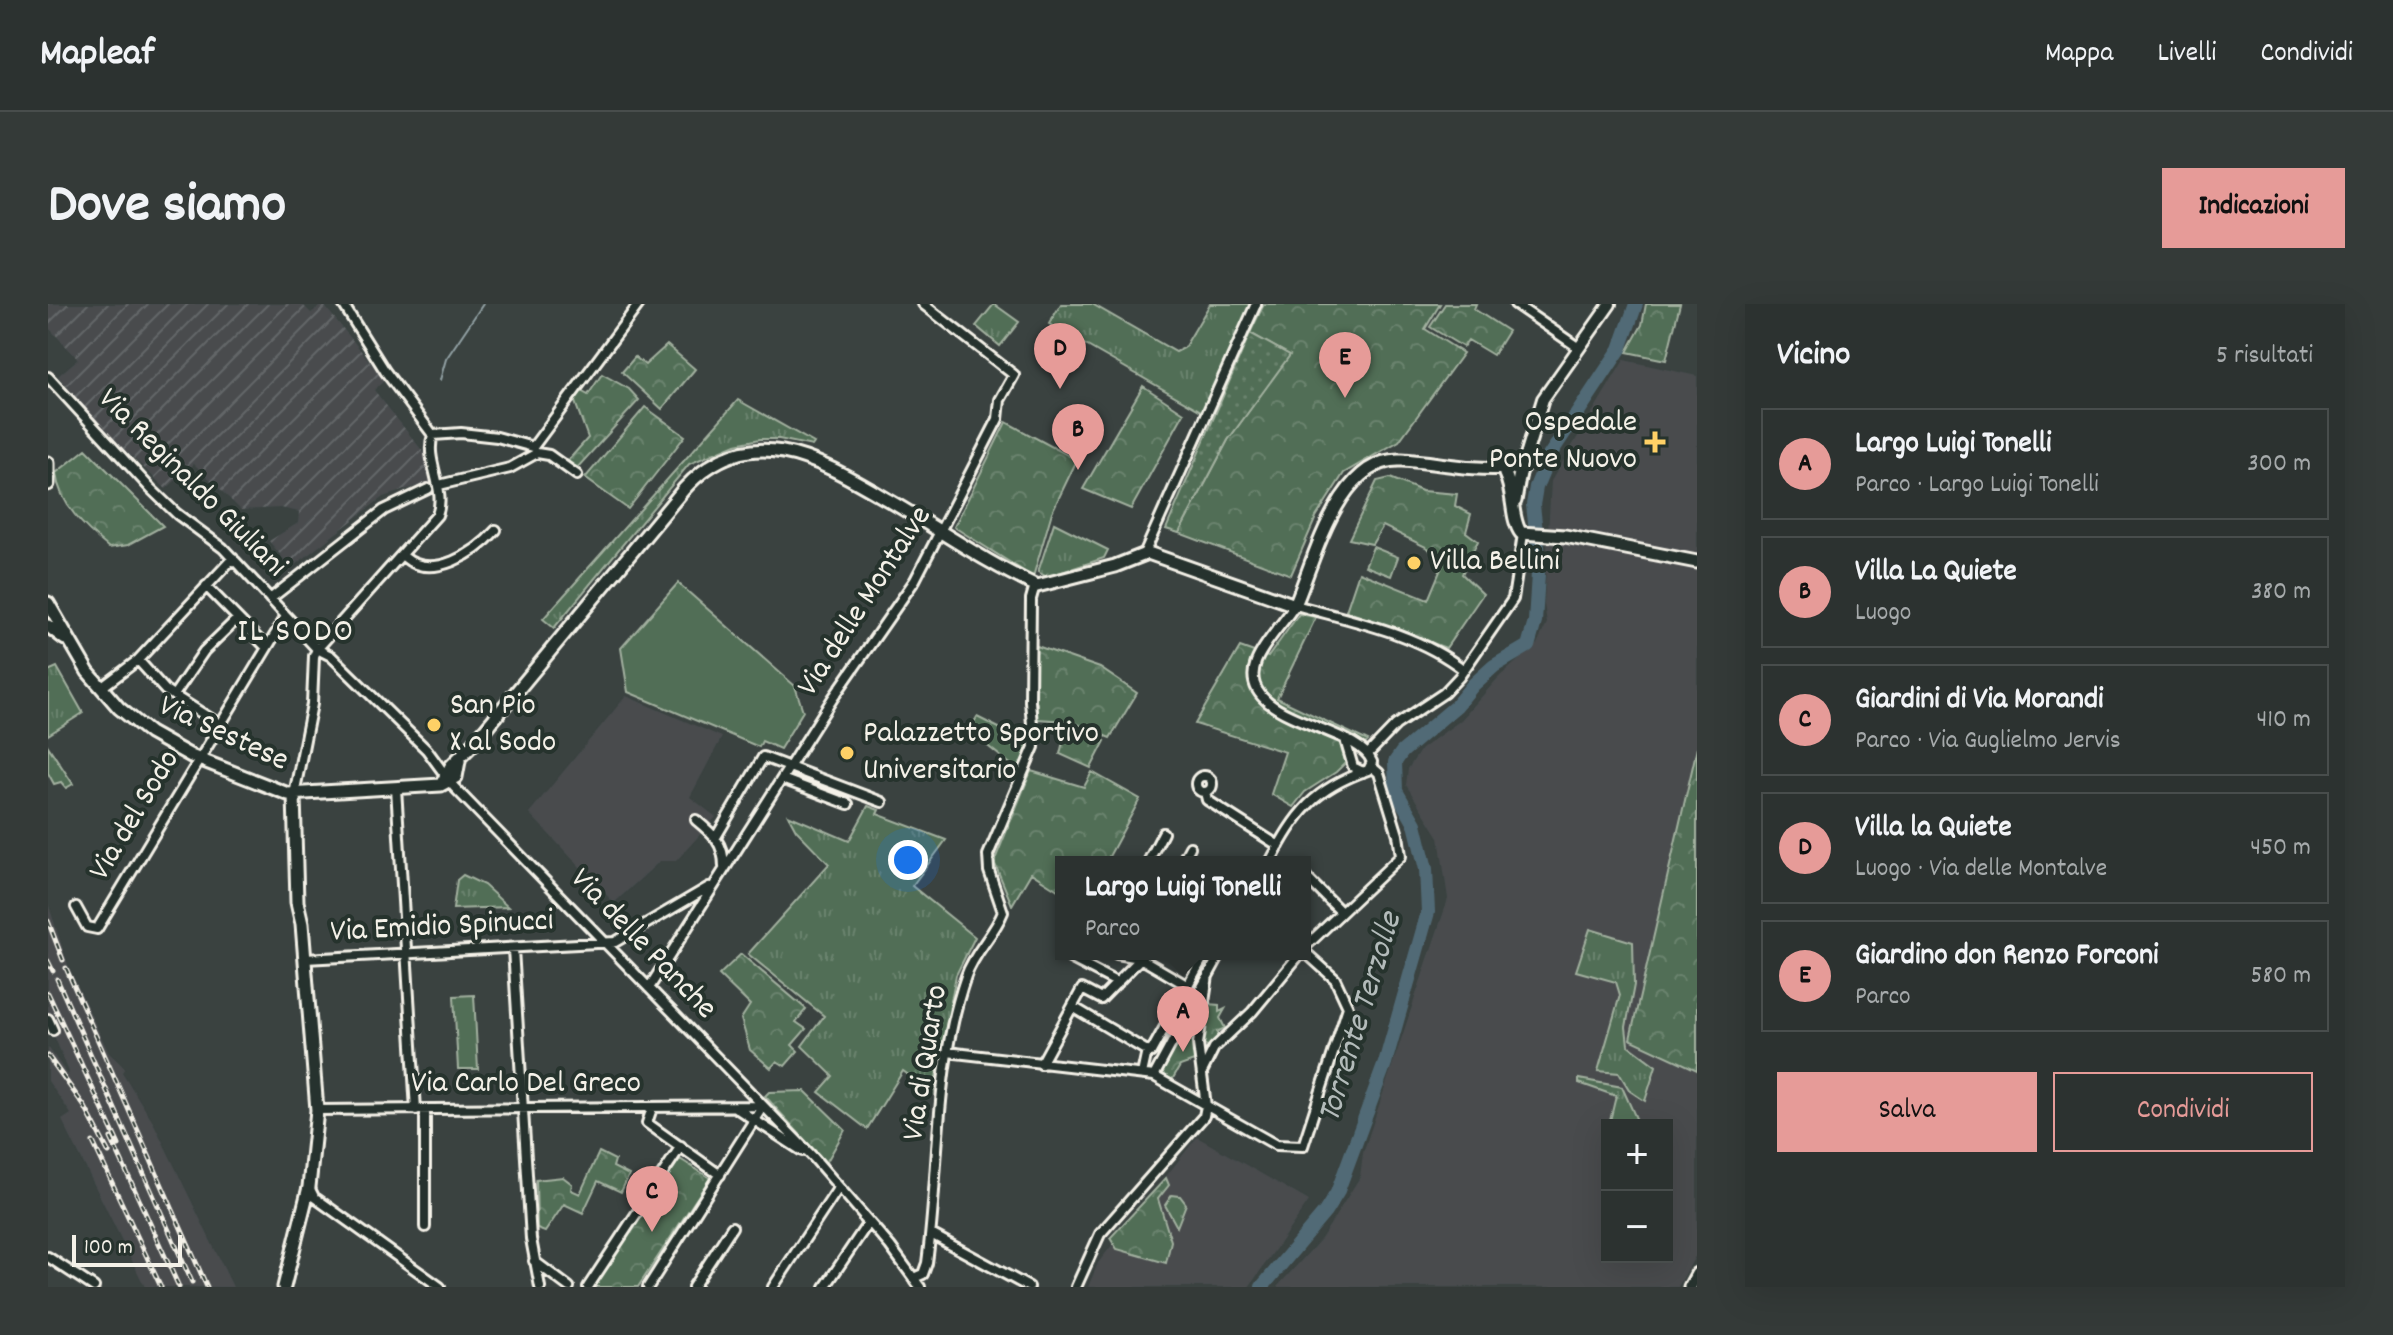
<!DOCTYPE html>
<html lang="it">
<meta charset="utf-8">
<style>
body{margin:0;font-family:Dekko,sans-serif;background:#343a38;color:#f1f3f6}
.controls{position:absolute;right:24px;bottom:24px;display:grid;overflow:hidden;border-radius:0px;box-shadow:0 8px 32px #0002}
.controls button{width:72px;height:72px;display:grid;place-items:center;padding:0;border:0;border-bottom:2px solid #484d4c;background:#2c3230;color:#f1f3f6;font:40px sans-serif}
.scale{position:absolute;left:24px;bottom:20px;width:110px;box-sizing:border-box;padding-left:8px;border:4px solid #f4f1e8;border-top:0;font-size:22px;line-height:28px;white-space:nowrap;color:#f4f1e8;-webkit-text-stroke:6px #26332d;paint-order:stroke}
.you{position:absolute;left:860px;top:556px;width:28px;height:28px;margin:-20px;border:6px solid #fff;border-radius:50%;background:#1a73e8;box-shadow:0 0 0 12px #1a73e833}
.badge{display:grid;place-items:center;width:52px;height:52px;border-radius:50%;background:#e69b98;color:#111;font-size:26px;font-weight:700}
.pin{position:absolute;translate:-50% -66px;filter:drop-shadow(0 2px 4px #0008)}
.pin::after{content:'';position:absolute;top:42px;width:28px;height:24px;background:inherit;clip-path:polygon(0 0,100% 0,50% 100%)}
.popup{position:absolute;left:1007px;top:552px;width:256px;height:104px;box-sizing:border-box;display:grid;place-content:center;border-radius:0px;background:#2c3230;filter:drop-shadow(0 2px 6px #0005);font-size:26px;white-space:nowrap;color:#a6aaab}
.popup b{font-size:30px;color:#f1f3f6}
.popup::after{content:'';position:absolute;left:50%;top:100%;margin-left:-16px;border:16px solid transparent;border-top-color:#2c3230}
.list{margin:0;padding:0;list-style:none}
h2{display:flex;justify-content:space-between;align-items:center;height:104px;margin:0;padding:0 32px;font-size:34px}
h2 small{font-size:26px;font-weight:400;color:#a6aaab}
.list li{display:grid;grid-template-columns:52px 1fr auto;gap:24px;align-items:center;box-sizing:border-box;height:112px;margin:0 16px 16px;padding:0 16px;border:2px solid #484d4c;border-radius:0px}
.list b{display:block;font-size:30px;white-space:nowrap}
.list p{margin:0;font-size:26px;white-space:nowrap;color:#a6aaab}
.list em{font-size:26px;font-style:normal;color:#a6aaab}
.actions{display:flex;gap:16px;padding:24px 32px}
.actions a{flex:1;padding:18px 0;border:2px solid #e69b98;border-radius:0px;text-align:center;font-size:28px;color:#e69b98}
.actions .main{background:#e69b98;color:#111}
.map{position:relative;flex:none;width:1649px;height:983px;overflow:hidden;border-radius:0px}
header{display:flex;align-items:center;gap:48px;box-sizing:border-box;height:112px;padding:0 40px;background:#2c3230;border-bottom:2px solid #484d4c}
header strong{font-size:38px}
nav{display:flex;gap:44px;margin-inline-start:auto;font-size:28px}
.intro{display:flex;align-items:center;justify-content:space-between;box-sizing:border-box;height:192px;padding:0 48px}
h1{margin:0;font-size:56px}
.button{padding:20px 36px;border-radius:0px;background:#e69b98;color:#111;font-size:28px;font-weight:700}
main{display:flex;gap:48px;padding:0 48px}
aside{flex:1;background:#2c3230;border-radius:0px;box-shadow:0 8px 32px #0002}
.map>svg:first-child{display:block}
</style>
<header>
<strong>Mapleaf</strong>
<nav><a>Mappa</a><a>Livelli</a><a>Condividi</a></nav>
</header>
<div class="intro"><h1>Dove siamo</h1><a class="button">Indicazioni</a></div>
<main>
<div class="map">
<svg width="1649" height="983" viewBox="0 0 1649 983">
<defs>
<pattern id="industrial-furrows" width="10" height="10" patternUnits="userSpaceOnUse" patternTransform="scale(2)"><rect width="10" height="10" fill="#484c4e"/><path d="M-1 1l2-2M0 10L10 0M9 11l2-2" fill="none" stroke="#636668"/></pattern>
<pattern id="grass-tufts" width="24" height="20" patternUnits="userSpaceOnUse" patternTransform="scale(2)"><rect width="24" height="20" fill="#516e56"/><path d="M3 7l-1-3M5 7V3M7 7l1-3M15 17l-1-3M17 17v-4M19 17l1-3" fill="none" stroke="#6b836e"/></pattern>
<pattern id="park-crowns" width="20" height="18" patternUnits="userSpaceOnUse" patternTransform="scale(2)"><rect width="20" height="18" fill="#516e56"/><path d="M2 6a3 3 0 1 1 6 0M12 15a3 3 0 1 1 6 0" fill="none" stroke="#6b836e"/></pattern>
<pattern id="garden-dots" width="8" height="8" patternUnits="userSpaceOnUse" patternTransform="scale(2)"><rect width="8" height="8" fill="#516e56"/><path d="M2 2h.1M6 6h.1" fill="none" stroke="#6b836e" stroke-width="1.8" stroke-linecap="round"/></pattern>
</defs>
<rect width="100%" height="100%" fill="#3a4240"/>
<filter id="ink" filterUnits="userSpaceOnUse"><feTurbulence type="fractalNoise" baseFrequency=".0125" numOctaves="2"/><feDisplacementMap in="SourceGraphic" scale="16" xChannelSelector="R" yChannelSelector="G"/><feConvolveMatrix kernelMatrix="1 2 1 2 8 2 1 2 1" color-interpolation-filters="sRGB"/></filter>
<g filter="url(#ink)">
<path fill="#484c4e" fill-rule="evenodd" d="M1576 56 1649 72V949L1630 983H1229L1273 935 1312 873 1315 849 1400 595 1391 533 1358 481 1360 465 1373 445 1413 416 1451 373 1489 340 1499 319 1496 300 1503 177ZM1559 821H1619V953H1559Z
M578 392 674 433 642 493 668 513 628 557H612L566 599 481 509Z
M0 599 21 664 61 749 77 764 74 768 106 820 185 983H97L14 816 23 810 0 777V743L20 771 21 768 0 717Z
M1149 833 1261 897 1201 983H1040L1050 959Z"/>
<path fill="url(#industrial-furrows)" d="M0 0H254L263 9 275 0 337 76 326 86 381 155 385 177 335 193 243 264 221 237 250 219 251 208 233 204 193 206 146 160 118 185 58 128 10 72 30 55 0 23Z"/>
<path fill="url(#grass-tufts)" stroke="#a2b09f" stroke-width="2" d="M946 0 971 18 952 42 928 22Z
M1013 0H1044L1128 48 1136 44 1162 0H1204L1155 108 1001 20Z
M690 96 766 139 764 142 731 135H712L688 140 641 160 506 324 495 315Z
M1006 219 1060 246 1056 254 999 273 990 268Z
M1325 243 1350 253 1343 272 1317 262Z
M9 363 35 409 0 431V367Z
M0 442 25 480 18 484 13 478 6 480 0 469Z
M820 502 831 506 829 510 898 536 864 582 927 633 908 671 885 789 855 767 819 825 771 788 785 772 754 742 776 712 700 650 781 560 748 526 740 511 801 537Z
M415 571 436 581 460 603 405 605 409 576Z
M1542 625 1585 638 1586 681 1578 723 1580 741 1608 762 1597 797 1582 787 1571 769 1550 767 1572 691 1568 678 1528 667Z
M1531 775 1574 783 1591 821 1562 817 1568 792 1531 779Z
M1124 891 1132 892 1138 900 1129 923 1117 901Z"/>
<path fill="url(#park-crowns)" stroke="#a2b09f" stroke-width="2" d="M1216 0H1392L1377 25 1415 49 1351 137 1296 169 1268 213 1243 271 1131 229 1180 136 1241 51 1202 29Z
M1397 0H1428L1426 5 1460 27 1445 51 1420 36 1415 43 1382 23Z
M1598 0H1632L1618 56 1579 48 1594 21Z
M619 41 647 65 614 105 574 68 587 53 597 61Z
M554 70 581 85 591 96 530 163 517 160 540 134 526 95 531 86 540 91Z
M1095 82 1136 109 1083 205 1035 185Z
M597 103 637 132 580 205 537 174Z
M958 118 1029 156 1004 208 985 273 906 223Z
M38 145 115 222 80 241 61 244C38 225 11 200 8 169Z
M1342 174 1374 187 1409 190 1407 202 1423 210 1418 228 1430 237 1414 270 1435 290 1398 344 1298 307 1311 268 1380 296 1395 260 1380 244 1335 222 1324 240 1301 235 1329 177Z
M1251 310 1268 313 1229 394 1320 437 1288 468 1257 488 1245 503 1223 490 1237 448 1147 420 1192 343 1220 353Z
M986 341 1052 364 1089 389 1062 434 1021 417 989 415V399L985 397Z
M929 413 965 431 978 432 980 441 971 467 921 427Z
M1019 421 1057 437 1043 464 1012 450Z
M1649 444V766L1582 735Z
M983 467 1036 483 1044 468 1092 495 1058 558H1013V588L983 569 964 601 946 558Z
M693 650 758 705 748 718 758 725 744 741 750 747 737 762 729 757 723 764 702 746 693 715 702 701 671 671Z
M1160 700 1171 701V708L1177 705 1172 714 1177 724 1169 728 1173 734 1161 743 1155 740Z
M1142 715 1145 716 1146 757 1132 762 1124 776 1114 769V762Z
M757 787 797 826 778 859 717 792 721 788Z
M551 848 567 856 565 863 581 871 573 888 550 877 535 909 516 900 497 928 489 925 488 876 515 873 524 880 523 886 532 890Z
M632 855 662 874 590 983H545Z
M1118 874 1121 881 1110 895 1123 937 1118 959 1069 945 1062 934Z"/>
<path fill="url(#garden-dots)" stroke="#a2b09f" stroke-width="2" d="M1202 29 1242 51 1180 136 1131 229 1118 225Z"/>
<path fill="#516e56" stroke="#a2b09f" stroke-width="2" d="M630 279 747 382 755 407 732 445 714 437 711 443 580 388 573 344Z
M426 691 430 765H410L406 692Z"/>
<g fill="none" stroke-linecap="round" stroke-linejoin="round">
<path stroke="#92a1a4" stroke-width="2" d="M392 76 398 55 435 0"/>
<path stroke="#516b76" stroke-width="14" d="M1214 983 1277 908 1289 889 1337 759 1380 608 1378 565 1367 520 1348 487 1347 458 1354 448 1408 402 1425 381 1446 362 1480 342 1487 318 1491 254 1485 201 1488 183 1501 152 1572 45 1588 0"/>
<defs>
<path id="minor" d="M295 0 337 67 385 131
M1467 0 1531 44
M0 73 103 185 129 210 175 244 269 345 266 352 264 400 246 491
M385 131C376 156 399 185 389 211L269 345 283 352 379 446 406 483 766 854 842 942 872 983
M385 131 413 129 449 133 485 143 591 0
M391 181 462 164 489 149 501 151 529 171
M1096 250 1208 0
M356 253C384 277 428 249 448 226
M158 282 218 343
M222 295 336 206 380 185
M90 356 117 386 171 420
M53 384 90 356 185 254
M126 391 156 347 189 315
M1298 439 1305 463 1315 468
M1320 450 1348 421 1396 389 1411 373 1465 295 1475 230
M1148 480a8 8 0 1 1 16 0a8 8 0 1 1-16 0Z
M734 475 800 500
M348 484 368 806
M1157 488 1159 496 1231 542
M648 516C665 530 676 539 676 563
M668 533 715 453 834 498
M1100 558 1115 529
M1134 558 1142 543
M1222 558C1248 509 1265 485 1320 466L1324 458C1310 420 1186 418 1208 358 1216 338 1235 320 1247 301 1304 317 1368 328 1416 366
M1257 572 1292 607
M28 603 39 623 49 625 237 314
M1257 643 1353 552 1350 531 1331 469 1323 462
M465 645 483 935 492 983
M1069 650 1092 654 1140 682
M1022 654 1070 679
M257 655 567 638 661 583
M601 684 785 394 867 276 950 115 952 96 966 71 875 0
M1025 703 1099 747
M0 715 5 726
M899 748 1106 772 1228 841 1255 842 1300 703 1287 675 1257 648
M993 760 1034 685 1053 695 1097 650
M1155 766 1166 744 1204 708 1252 650
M1094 770 1099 747 1103 748 1157 650
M1106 772 1172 650
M604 804 599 819 672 871
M688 804 754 847
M269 806 715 802
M377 806V923
M261 883 266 893 392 983
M883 930 981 983
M0 953 46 983
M486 957 521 983
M868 973 875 970 879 959C892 863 886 764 918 672 926 648 946 631 955 608L941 567 940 551 986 443 982 397 983 295 987 281
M540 983 633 842
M600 983 715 802
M645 983 684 923
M725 983 791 883
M777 983 820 919 816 915
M1028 983 1052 930 1156 812 1158 802 1150 740 1160 671"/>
<path id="tertiary" d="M1472 171 1495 95 1562 0"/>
<path id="secondary" d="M0 159V180
M1467 197 1472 168 1463 162 1457 170C1466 187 1463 217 1473 229L1517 232 1649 258
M0 299 40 368 71 404 102 429 143 452 240 490 393 481 408 473 411 457
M0 322 17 335
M393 481 403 462 426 439 636 185C702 112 773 157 840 196 889 224 938 259 989 282L1067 262 1100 249 1247 301C1267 255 1291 152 1354 156 1389 158 1423 167 1459 164
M236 983 261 883 269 806 254 620 249 598 246 491
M1642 983 1649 970"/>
</defs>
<use href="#minor" stroke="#f4f1e8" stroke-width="14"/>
<use href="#tertiary" stroke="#f4f1e8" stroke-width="16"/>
<use href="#secondary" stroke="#f4f1e8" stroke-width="17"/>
<use href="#minor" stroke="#26332d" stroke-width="8"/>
<use href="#tertiary" stroke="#26332d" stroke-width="10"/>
<use href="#secondary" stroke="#26332d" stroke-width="11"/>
<defs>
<path id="rail" d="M0 617 15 656
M0 657 5 667
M18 664 159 983
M9 675 144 978
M0 689 71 841
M0 752 37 803 61 849
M63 834 131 983
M45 838 113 983"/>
</defs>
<use href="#rail" stroke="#f4f1e8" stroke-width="5"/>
<use href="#rail" stroke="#26332d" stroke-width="2" stroke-dasharray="6" stroke-linecap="butt"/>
</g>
</g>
<g fill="#ffd166" stroke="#26332d" stroke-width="3">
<path d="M1603 126h8v8h8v8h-8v8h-8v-8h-8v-8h8z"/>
<circle cx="1366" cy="259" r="8"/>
<circle cx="386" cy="421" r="8"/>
<circle cx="799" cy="449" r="8"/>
</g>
<g text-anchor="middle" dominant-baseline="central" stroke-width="8" stroke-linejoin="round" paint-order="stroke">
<g font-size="32" fill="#f4f1e8" stroke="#26332d" text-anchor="start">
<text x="1589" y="120" text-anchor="end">Ospedale<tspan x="1589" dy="37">Ponte Nuovo</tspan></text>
<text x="1382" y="259">Villa Bellini</text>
<text x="402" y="403">San Pio<tspan x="402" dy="37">X al Sodo</tspan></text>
<text x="815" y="431">Palazzetto Sportivo<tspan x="815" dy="37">Universitario</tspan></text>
</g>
<g font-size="32" fill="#f4f1e8" stroke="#26332d">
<text transform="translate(143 180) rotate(45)">Via Reginaldo Giuliani</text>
<text transform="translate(818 298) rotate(-57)">Via delle Montalve</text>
<text transform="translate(175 431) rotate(25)">Via Sestese</text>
<text transform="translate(88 512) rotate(-59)">Via del Sodo</text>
<text transform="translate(394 624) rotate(-3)">Via Emidio Spinucci</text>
<text transform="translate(594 641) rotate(46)">Via delle Panche</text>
<text transform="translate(879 759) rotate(-81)">Via di Quarto</text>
<text x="478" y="781">Via Carlo Del Greco</text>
</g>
<g font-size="34" letter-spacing="2" fill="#f4f1e8" stroke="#26332d">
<text x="248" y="329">IL SODO</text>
</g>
<g font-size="34" font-style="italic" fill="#b3bbba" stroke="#26332d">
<text transform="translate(1314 714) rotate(-73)">Torrente Terzolle</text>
</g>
</g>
</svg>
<div class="controls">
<button>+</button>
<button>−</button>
</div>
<div class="scale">100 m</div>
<div class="you"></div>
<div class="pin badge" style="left:1135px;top:748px">A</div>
<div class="popup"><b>Largo Luigi Tonelli</b>Parco</div>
<div class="pin badge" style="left:1030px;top:166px">B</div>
<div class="pin badge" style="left:604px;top:928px">C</div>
<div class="pin badge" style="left:1012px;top:85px">D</div>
<div class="pin badge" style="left:1297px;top:94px">E</div>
</div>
<aside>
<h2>Vicino<small>5 risultati</small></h2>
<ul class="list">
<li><span class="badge">A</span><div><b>Largo Luigi Tonelli</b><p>Parco · Largo Luigi Tonelli</p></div><em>300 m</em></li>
<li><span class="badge">B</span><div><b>Villa La Quiete</b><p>Luogo</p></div><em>380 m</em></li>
<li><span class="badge">C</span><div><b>Giardini di Via Morandi</b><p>Parco · Via Guglielmo Jervis</p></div><em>410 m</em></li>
<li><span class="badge">D</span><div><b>Villa la Quiete</b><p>Luogo · Via delle Montalve</p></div><em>450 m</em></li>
<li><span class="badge">E</span><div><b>Giardino don Renzo Forconi</b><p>Parco</p></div><em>580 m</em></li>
</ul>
<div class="actions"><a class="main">Salva</a><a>Condividi</a></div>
</aside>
</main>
